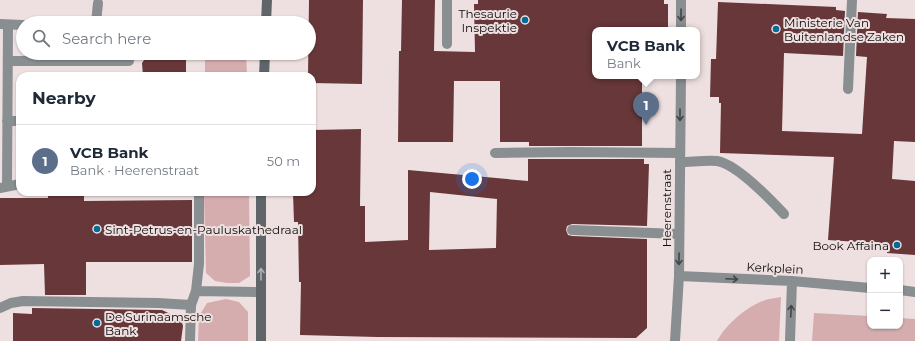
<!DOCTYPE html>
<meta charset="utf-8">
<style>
body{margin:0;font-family:Montserrat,sans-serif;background:#f6f6f7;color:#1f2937}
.controls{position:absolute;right:12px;bottom:12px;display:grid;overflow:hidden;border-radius:8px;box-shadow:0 1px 3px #0004}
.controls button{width:36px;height:36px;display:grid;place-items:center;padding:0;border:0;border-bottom:1px solid #e0e1e3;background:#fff;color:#1f2937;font:20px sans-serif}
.you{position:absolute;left:472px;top:179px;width:14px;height:14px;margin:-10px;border:3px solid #fff;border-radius:50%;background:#1a73e8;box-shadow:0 0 0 6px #1a73e833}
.badge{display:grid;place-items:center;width:26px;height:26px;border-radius:50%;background:#b45309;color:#fff;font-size:13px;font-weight:700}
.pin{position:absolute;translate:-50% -33px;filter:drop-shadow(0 1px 2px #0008)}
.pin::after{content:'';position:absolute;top:21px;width:14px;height:12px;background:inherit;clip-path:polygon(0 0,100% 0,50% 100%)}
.popup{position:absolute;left:592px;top:27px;width:108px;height:52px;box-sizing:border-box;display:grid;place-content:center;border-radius:8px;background:#fff;filter:drop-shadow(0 1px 3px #0005);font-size:13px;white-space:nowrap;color:#747a83}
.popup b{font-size:15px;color:#1f2937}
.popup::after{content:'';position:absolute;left:50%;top:100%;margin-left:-8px;border:8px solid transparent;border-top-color:#fff}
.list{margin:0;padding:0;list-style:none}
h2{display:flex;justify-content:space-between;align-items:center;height:52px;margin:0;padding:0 16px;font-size:17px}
h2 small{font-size:13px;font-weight:400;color:#747a83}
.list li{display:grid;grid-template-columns:26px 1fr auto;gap:12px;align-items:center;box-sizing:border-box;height:72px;padding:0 16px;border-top:1px solid #e0e1e3}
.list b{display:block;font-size:15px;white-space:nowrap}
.list p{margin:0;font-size:13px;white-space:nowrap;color:#747a83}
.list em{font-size:13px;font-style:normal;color:#747a83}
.icon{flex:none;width:22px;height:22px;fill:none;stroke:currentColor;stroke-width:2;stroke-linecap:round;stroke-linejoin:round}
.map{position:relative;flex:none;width:915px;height:341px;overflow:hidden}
.search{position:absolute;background:#fff;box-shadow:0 1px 3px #0004;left:16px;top:16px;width:300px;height:44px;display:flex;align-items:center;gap:10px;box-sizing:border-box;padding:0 14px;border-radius:22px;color:#747a83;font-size:15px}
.panel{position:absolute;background:#fff;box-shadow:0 1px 3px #0004;left:16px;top:72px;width:300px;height:124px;border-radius:12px}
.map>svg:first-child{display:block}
</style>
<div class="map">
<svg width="915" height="341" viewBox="0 0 915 341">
<rect width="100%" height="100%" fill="#eee0e0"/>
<path fill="#d6adae" d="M205 53H246L247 76H205Z
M207 192H247L249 193 250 276 239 283H227L215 281 206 273 204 196Z
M781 297 779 341H717C726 324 750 303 769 299 773 298 777 298 781 297Z
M226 299 239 302 248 312V341H198L199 316 207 303Z
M814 313 870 316V326H900V318L915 319V341H812Z"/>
<path fill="#673739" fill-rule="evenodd" d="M309 0H363L362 84 312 83V76H308Z
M402 0H435L434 51 475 52 474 4H478V0H664V4H668V30H595V76H642V146H529V142H500V81H454L453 142H398L399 51H401Z
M718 2 836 7V10L845 11 843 56 784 53 782 131 862 134 867 57 856 56 858 12 887 14 886 18 915 19V142L894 141 892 179 915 181V255L887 253V244L828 240 834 157 720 153 721 103H719V97H710L711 59H716Z
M149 53H180L186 59V76H143L142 63Z
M361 129 360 206H365V242L408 240V170L528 181V159H644V164H649L647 226 572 224 567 226 566 230 568 235 572 236 647 239V328L636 338 377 337 300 335 301 282H299L298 222H294L293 193 312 192V130ZM430 192 497 199 496 248 429 250Z
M48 192H84V201L192 200V262H86V295H45L44 264 0 265V198H48Z
M32 308 162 310 181 319 183 326 181 341H13V313L32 314Z"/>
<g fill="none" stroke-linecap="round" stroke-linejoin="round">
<path stroke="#898e91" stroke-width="10" d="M447 0V44
M96 23 98 3
M8 61H129
M848 89 852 0
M7 121H20
M495 153 570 152 680 153
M680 162C691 162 705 160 717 161 736 164 770 199 784 214
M7 186 8 25
M0 188 20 184
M572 230 679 234
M196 291 261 292
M0 308 11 303 23 301 158 303 191 305
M190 341 191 305 196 291 199 264V192"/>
<path stroke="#898e91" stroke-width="10" d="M0 24 23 25
M681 30V0
M679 276 792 281 870 288
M900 290 915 292
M675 341 679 276 681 76
M790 341 792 281"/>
<path stroke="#5f6569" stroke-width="10" d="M266 23 267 0
M264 76 265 53
M261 192V341"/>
</g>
<defs><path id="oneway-shaft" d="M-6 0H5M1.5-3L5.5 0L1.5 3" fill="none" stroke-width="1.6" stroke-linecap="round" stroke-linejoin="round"/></defs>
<g stroke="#464547">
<use href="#oneway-shaft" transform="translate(681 15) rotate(90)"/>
<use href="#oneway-shaft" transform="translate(680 115) rotate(90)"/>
<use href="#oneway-shaft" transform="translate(679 259) rotate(91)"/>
<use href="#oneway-shaft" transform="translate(732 279) rotate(3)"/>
<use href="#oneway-shaft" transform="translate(791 311) rotate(-87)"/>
</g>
<use stroke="#b5afb0" href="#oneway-shaft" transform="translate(261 274) rotate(-90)"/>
<g fill="#006b98" stroke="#eee0e0" stroke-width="1.5">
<circle cx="525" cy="20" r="4"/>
<circle cx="776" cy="29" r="4"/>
<circle cx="97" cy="229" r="4"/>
<circle cx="897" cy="245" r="4"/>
<circle cx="97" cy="323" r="4"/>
</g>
<g text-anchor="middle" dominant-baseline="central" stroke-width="4" stroke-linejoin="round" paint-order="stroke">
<g font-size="12" fill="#0f0a0a" stroke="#eee0e0" text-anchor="start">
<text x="517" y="13" text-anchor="end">Thesaurie<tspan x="517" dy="14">Inspektie</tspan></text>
<text x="784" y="22">Ministerie Van<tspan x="784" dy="14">Buitenlandse Zaken</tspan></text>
<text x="105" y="229">Sint-Petrus-en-Pauluskathedraal</text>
<text x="889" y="245" text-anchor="end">Book Affaina</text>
<text x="105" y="316">De Surinaamsche<tspan x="105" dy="14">Bank</tspan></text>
</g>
<g font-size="12" fill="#0f0a0a" stroke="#eee0e0">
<text transform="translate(666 208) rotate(-90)">Heerenstraat</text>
<text transform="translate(775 268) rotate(3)">Kerkplein</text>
</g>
</g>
</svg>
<div class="controls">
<button>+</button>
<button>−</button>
</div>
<div class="you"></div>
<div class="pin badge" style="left:646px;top:125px;background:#5c6f8a">1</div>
<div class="popup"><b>VCB Bank</b>Bank</div>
<div class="search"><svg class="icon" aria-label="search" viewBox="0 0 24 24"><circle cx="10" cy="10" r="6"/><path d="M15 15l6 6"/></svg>Search here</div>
<section class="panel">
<h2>Nearby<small></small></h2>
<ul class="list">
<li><span class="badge" style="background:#5c6f8a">1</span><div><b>VCB Bank</b><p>Bank · Heerenstraat</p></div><em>50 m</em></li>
</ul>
</section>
</div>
